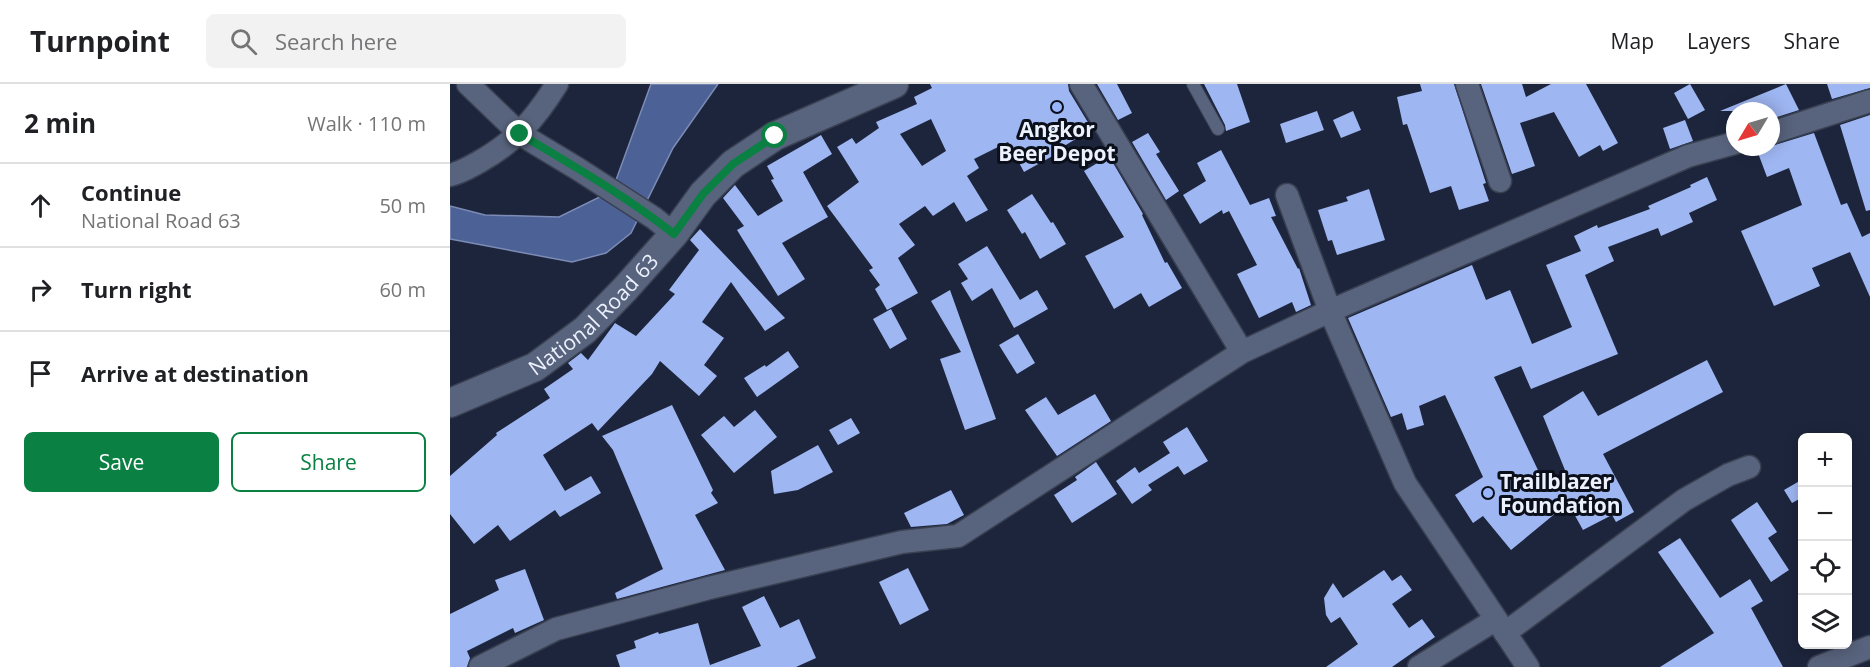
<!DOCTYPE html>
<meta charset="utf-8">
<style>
body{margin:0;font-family:"Open Sans",sans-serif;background:#f2f2f2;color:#202124}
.controls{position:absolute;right:18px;bottom:18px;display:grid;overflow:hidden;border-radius:9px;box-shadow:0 3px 15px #0003}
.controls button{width:54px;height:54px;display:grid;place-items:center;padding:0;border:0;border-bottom:2px solid #e0e0e0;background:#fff;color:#202124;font:30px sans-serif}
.compass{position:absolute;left:1276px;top:18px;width:54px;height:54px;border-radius:50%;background:#fff;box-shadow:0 3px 15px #0003;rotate:232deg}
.stop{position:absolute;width:18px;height:18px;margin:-14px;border:4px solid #0b8043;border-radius:50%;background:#fff}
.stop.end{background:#0b8043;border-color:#fff;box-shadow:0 2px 6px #0008}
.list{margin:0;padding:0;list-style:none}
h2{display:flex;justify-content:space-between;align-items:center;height:78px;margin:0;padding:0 24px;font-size:26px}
h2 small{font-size:20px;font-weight:400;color:#757577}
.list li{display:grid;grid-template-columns:39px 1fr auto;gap:18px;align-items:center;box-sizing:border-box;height:84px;padding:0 24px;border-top:2px solid #e0e0e0}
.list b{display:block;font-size:22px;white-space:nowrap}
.list p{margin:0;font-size:20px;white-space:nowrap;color:#757577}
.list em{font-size:20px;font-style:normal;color:#757577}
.actions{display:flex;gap:12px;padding:18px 24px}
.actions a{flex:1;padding:14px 0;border:2px solid #0b8043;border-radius:9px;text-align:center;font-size:21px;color:#0b8043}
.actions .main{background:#0b8043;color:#fff}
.icon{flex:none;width:33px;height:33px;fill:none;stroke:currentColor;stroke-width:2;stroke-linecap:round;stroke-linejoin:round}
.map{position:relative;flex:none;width:1420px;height:583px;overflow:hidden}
header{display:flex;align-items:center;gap:36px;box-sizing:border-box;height:84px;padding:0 30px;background:#fff;border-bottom:2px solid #e0e0e0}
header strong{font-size:28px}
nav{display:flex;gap:33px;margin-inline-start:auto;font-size:21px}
.search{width:420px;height:54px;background:#f2f2f2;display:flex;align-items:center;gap:15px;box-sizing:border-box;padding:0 21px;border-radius:9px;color:#757577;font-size:22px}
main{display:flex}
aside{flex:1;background:#fff}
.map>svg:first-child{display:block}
</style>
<header>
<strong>Turnpoint</strong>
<div class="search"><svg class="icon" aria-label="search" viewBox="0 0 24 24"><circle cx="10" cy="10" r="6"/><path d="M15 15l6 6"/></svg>Search here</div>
<nav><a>Map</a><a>Layers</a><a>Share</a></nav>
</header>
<main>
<aside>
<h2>2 min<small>Walk · 110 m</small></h2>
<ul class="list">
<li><svg class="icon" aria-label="ahead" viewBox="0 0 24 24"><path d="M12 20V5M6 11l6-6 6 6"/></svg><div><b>Continue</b><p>National Road 63</p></div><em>50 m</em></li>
<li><svg class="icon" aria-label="right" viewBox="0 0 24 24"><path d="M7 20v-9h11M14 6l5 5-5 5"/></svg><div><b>Turn right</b></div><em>60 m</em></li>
<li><svg class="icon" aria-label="arrive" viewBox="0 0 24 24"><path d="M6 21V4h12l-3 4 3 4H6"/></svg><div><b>Arrive at destination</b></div></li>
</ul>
<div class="actions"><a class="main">Save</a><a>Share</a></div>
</aside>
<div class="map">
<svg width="1420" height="583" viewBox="0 0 1420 583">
<rect width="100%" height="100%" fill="#1d253c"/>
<path fill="#4c6196" stroke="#7c8cb5" stroke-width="1.5" d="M201 0H268L223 64 181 149 156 169 122 178 0 155V122L35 131 109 133 162 107Z"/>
<path fill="#9eb6f2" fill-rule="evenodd" d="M480 0H618L619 7 642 45 606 67 608 69 574 88 558 58 524 75 529 84 517 92 538 126 516 138 504 118 483 132 475 122 449 140 465 161 448 174 468 209 437 226 425 205 430 201 419 186 423 184 377 122 409 98 387 63 402 54 406 60 429 44 426 38 467 20 464 13 482 4ZM481 35 496 67 472 82 450 50Z
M647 0H667L682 29 668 36Z
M754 0H787L800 38 776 47 775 41Z
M970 0H1004L1036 99 1033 100 1039 117 1009 126 1001 102 980 109 957 40 953 41 947 13 972 7Z
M1031 0H1072L1076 13 1101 0H1136L1168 59 1153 67 1150 61 1129 73 1104 28 1070 39 1085 82 1062 90Z
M1240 0 1255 26 1238 35 1224 9Z
M1336 0 1349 26 1321 35V27H1270Z
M1377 0H1420V4L1382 15Z
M867 27 874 46 836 59 830 40Z
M903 27 911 46 891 54 883 36Z
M1420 31V126L1416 127 1390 41Z
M1235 36 1243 57 1220 65 1213 44Z
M698 49 710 68 706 70 729 107 716 116 682 58Z
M1364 49 1391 121 1397 119 1412 153 1420 149V213L1400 168 1362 184 1370 202 1324 222 1291 147 1352 121 1339 84 1317 93 1308 69 1321 62Z
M371 51 382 70 353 88 378 133 332 159 355 195 328 212 287 146 294 142 273 114 285 101 308 132 333 117 321 96 324 95 317 82Z
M771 66 800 121 819 114 826 132 821 133 848 185 849 184 861 221 846 228 842 218 809 234 787 190 807 181 779 127 773 130 772 126 750 140 733 111 756 97 747 79Z
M659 72 693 130 692 131 715 179 717 178 732 204 699 223 691 209 664 225 635 172 674 153 634 87Z
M1257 93 1267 116 1239 129 1243 138 1211 152 1208 144 1158 163 1164 177 1135 191 1168 270 1081 305 1071 282 1044 293 1095 401 1117 391 1093 332 1133 307 1148 332 1257 276 1273 308 1153 370 1184 428 1166 438 1162 431 1133 446 1118 419 1061 466 1033 432 1023 439 1005 411 1033 393 995 311 969 322 974 341 957 346 952 329 941 333 898 234 1022 181 1036 216 1060 206 1082 260 1122 243 1096 181 1131 167 1124 152 1147 141 1148 144 1200 125 1198 122 1241 103 1240 101Z
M919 105 935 156 887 171 882 156 878 157 868 126 898 117 896 113Z
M582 110 601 139 603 138 616 160 590 175 575 148 572 150 557 126Z
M250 145 335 234 315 247 281 198 252 238 274 254 254 281 267 292 249 312 210 277 202 290 148 347 142 339 93 371 115 407 141 392 151 409 110 433 105 426 60 457 48 441 24 460 0 430V392L47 351 46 349 100 314 94 305 123 285 118 279 131 269 138 276 165 239 186 252 225 210 219 206 249 166 240 156Z
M537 162 570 216 587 206 598 225 564 244 542 204 522 217 511 199 518 195 508 180Z
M500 206 546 335 515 346 490 275 511 268 481 217Z
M441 225 457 255 440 265 423 235Z
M568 250 585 279 567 290 549 261Z
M338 267 349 283 307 313 294 294 315 281 316 283Z
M645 310 661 337 607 372 575 326 596 313 608 331Z
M222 321 263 406 261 409 268 419 245 431 275 486 167 515 165 509 213 485 163 366 152 352Z
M305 326 327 353 284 389 251 351 274 332 284 343Z
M401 334 410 349 388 361 379 346Z
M737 343 758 377 734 391 728 382 698 401 702 406 682 420 666 397 685 383 689 389 720 369 713 358Z
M368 361 383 388 348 406 324 410 321 387Z
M646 378 667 410 622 439 604 411 627 396 625 393Z
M1353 395V413L1342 419 1334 406Z
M501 406 514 431 497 440 461 443 454 429Z
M1307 418 1327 448 1318 454 1339 486 1321 498 1281 436Z
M1230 454 1270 514 1300 495 1313 517 1301 524 1333 583H1210L1264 549 1208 468Z
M458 484 479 526 450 541 429 498Z
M75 485 94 536 65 549 63 544 17 567 20 574 17 583H0V530L49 506 45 496Z
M934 486 942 497 951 491 962 506 942 520 959 544 972 535 985 553 942 583H876L908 560 890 533 881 539 876 531 874 514 883 499 893 514Z
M314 512 330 544 349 535 366 574 346 583H170L166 571 186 564 184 557 208 548 209 550 248 539 260 581 311 562 292 523Z"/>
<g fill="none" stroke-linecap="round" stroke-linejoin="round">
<defs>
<path id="service" d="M743 0 768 45"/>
<path id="minor" d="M18 0 70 50 128 85 204 134 224 150
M631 0 792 268
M1017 0 1050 97
M1321 49 1420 17
M0 91C10 89 20 83 29 78 66 57 85 35 107 0
M837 111 880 227 955 399 1078 583
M1055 549 1234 416 1278 391 1299 383
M30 583 106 545 259 504 452 458 508 452 792 268 880 227 1238 72 1285 59
M969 583 1045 536
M1369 583 1420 563"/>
<g id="tertiary">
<path id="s1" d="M0 319 85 283 135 246 175 205 224 150 253 110 283 80 325 52 444 0"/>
</g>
</defs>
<use href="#service" stroke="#394052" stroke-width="14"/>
<use href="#minor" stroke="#394052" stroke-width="25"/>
<use href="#tertiary" stroke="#394052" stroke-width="31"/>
<use href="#service" stroke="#58637d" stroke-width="12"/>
<use href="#minor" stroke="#58637d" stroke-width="22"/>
<use href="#tertiary" stroke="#58637d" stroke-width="28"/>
</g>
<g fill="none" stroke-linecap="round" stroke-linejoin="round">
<path stroke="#0b8043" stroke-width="8" d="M70 50C122 81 176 112 224 150L253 110 283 80 325 52"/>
</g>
<g fill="#99b5fd" stroke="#0b0f19" stroke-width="2">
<circle cx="607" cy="23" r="6"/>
<circle cx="1038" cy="409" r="6"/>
</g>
<g text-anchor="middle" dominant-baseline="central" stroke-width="6" stroke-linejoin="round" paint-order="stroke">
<g font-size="21" font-weight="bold" fill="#ecf1fe" stroke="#0b0f19">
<text x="607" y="45">Angkor<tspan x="607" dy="24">Beer Depot</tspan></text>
<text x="1050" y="397" text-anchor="start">Trailblazer<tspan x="1050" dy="24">Foundation</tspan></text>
</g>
<g font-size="21" fill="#ecf1fe" stroke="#0b0f19">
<text stroke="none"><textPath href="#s1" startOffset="171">National Road 63</textPath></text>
</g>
</g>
</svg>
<div class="controls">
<button>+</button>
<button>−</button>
<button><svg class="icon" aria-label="locate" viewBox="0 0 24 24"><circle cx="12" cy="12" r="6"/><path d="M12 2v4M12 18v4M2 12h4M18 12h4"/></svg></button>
<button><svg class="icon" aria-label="layers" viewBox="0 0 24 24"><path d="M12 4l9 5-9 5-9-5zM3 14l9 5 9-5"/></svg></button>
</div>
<svg class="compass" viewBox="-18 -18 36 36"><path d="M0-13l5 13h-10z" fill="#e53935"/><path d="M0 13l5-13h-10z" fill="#757577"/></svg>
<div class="stop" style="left:325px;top:52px"></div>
<div class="stop end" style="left:70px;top:50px"></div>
</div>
</main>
